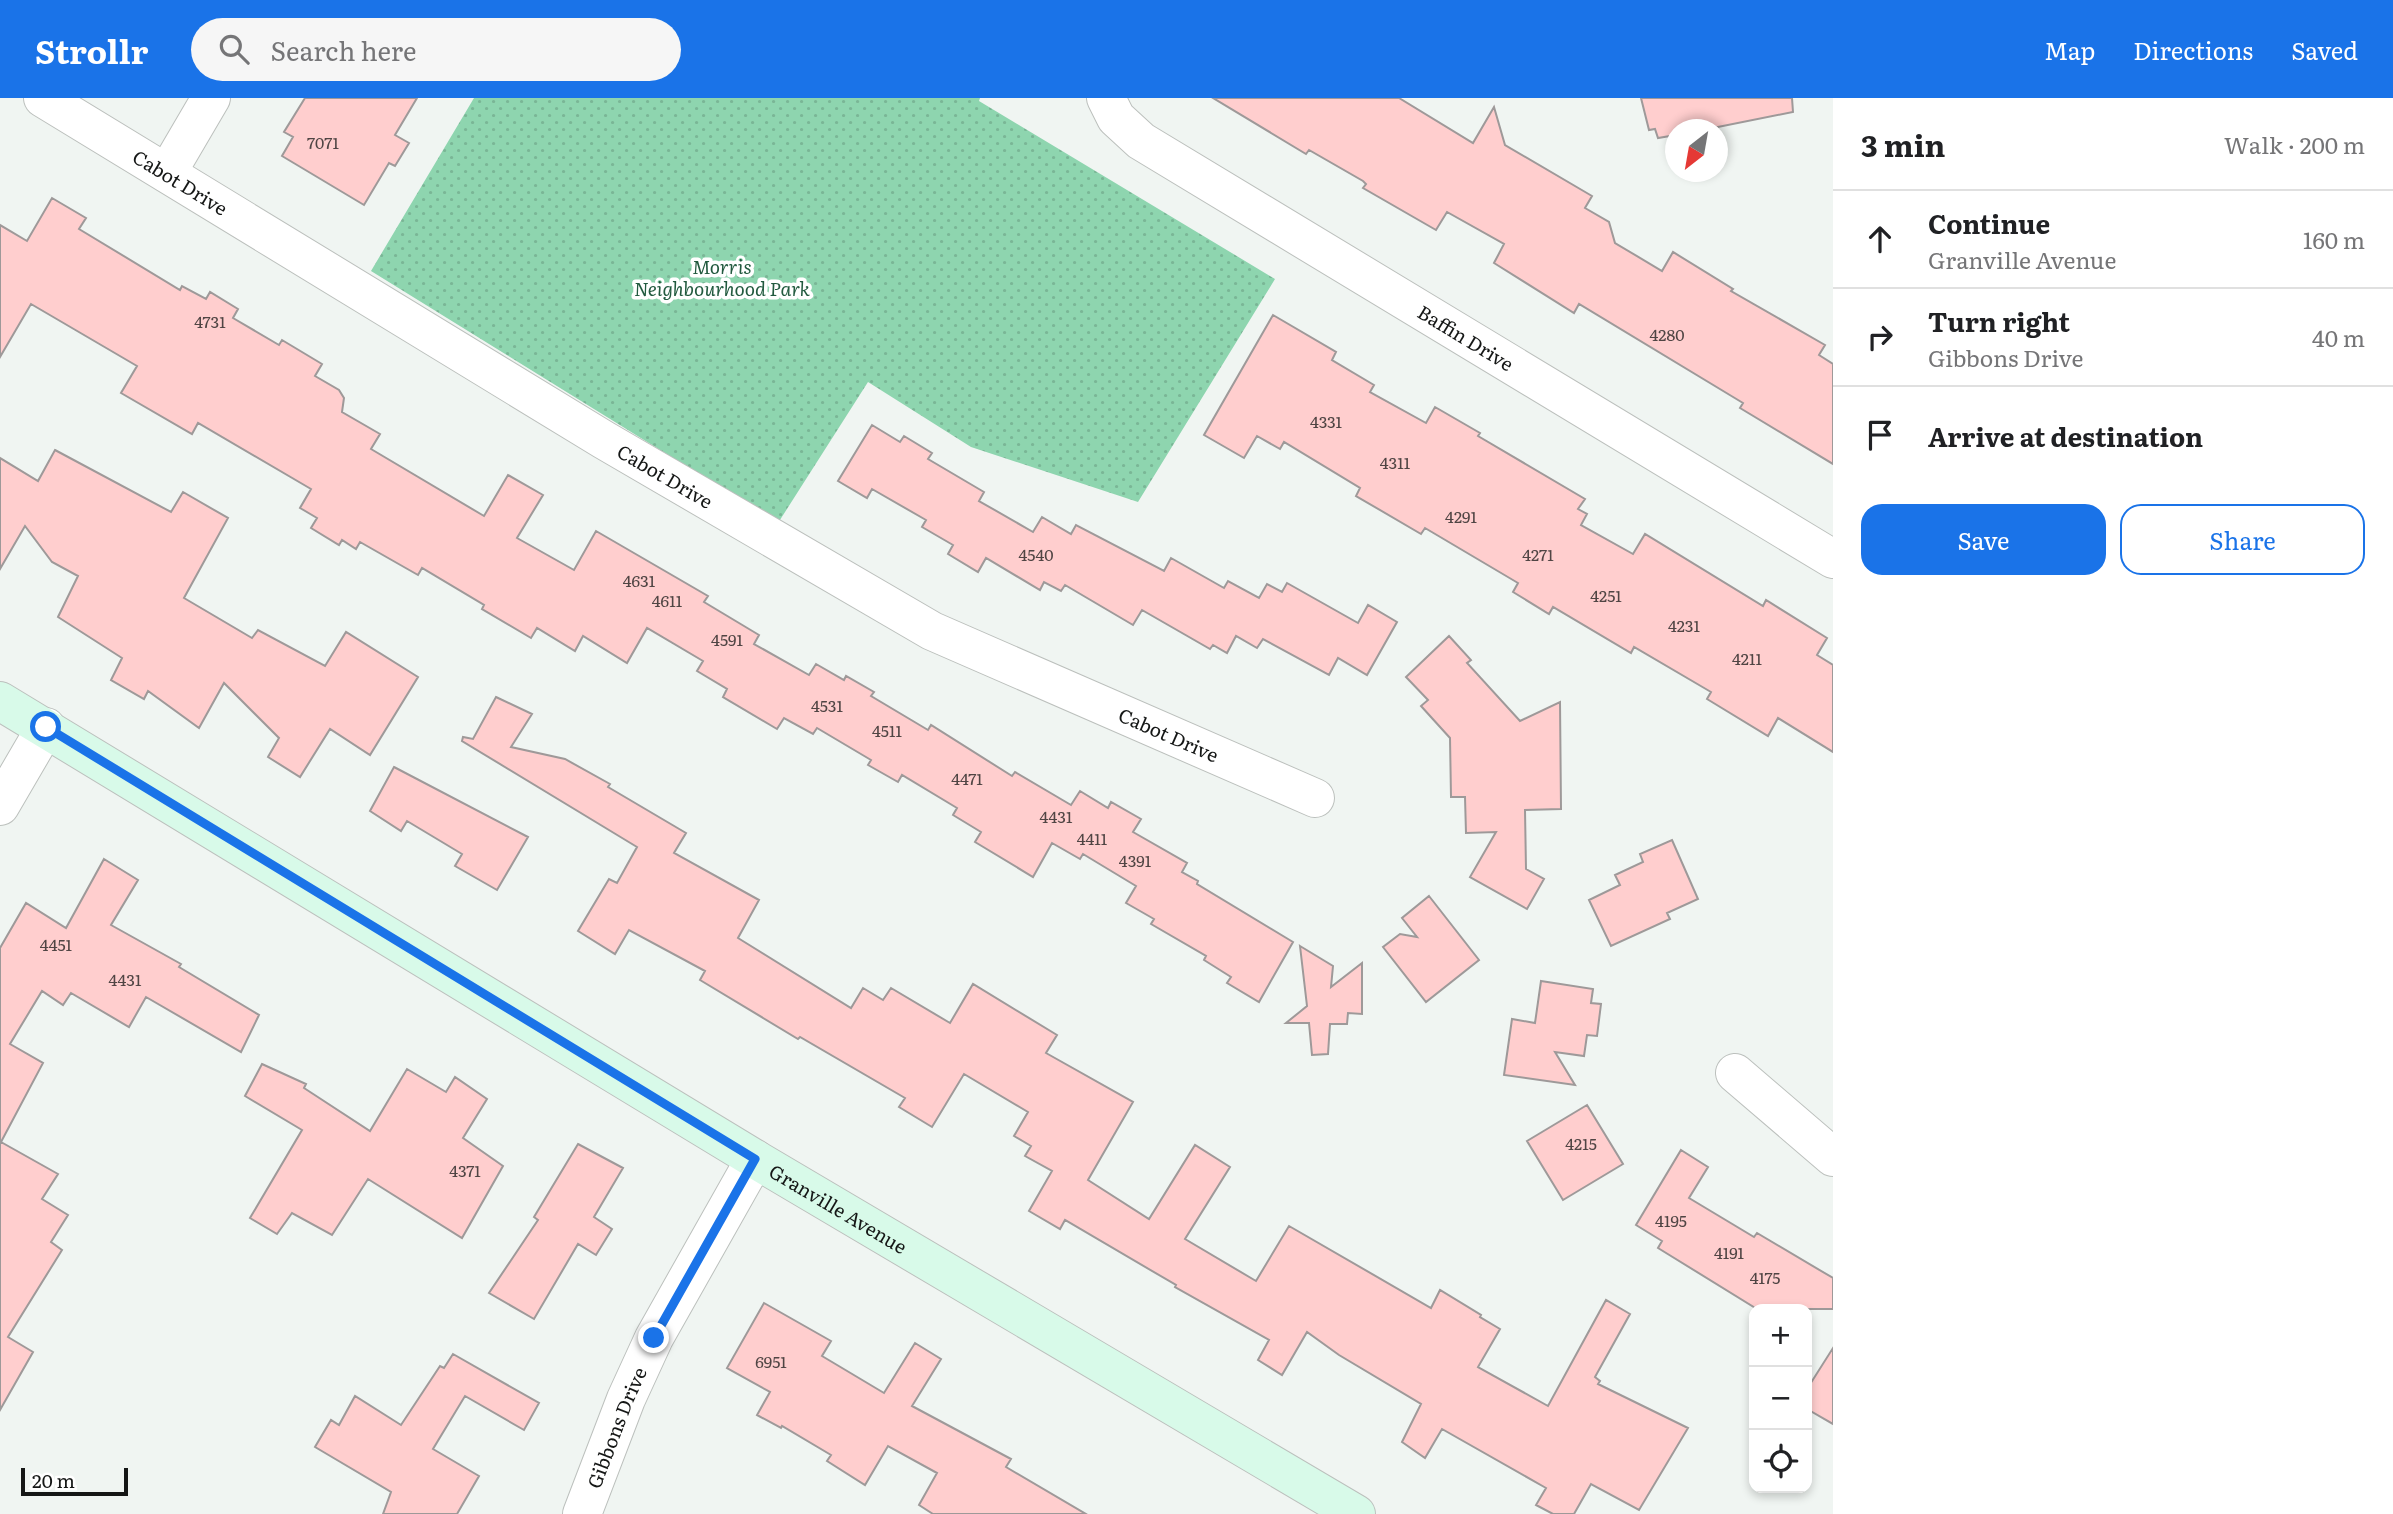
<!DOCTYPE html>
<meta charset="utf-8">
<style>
body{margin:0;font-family:Literata,serif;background:#f6f6f6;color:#202124}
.controls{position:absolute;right:21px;bottom:21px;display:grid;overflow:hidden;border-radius:14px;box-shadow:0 4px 10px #0003}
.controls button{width:63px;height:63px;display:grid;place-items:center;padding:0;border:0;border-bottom:2px solid #e0e0e0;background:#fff;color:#202124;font:35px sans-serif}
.compass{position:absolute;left:1665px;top:21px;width:63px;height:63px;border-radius:50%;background:#fff;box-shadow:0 4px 10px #0003;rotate:211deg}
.scale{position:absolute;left:21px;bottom:18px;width:107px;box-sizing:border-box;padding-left:7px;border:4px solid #151716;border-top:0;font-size:19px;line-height:24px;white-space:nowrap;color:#151716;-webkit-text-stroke:5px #fff;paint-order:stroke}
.stop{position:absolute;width:21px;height:21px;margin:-16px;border:5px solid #1a73e8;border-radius:50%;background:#fff}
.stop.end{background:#1a73e8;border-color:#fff;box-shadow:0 2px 7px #0008}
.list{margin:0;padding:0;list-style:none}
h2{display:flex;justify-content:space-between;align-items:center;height:91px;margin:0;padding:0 28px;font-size:30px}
h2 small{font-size:23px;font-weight:400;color:#757577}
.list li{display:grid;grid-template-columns:46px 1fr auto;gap:21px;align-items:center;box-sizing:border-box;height:98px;padding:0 28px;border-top:2px solid #e0e0e0}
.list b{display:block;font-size:26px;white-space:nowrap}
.list p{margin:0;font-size:23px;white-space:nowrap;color:#757577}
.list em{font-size:23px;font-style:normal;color:#757577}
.actions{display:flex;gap:14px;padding:21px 28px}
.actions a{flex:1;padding:16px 0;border:2px solid #1a73e8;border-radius:21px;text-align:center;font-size:24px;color:#1a73e8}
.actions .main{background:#1a73e8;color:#fff}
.icon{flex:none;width:38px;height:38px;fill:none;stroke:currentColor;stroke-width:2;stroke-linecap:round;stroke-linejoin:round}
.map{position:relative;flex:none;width:1833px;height:1416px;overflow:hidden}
header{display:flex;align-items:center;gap:42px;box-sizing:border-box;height:98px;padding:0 35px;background:#1a73e8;color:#fff}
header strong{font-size:33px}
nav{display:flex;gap:38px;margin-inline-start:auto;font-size:24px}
.search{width:490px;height:63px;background:#f6f6f6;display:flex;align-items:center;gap:18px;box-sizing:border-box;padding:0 24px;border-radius:38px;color:#757577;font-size:26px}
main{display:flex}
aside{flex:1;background:#fff}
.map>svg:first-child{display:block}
</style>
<header>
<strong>Strollr</strong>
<div class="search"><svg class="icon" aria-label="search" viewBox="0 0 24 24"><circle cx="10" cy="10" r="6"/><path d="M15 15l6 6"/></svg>Search here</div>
<nav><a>Map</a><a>Directions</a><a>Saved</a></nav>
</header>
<main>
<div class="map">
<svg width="1833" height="1416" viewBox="0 0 1833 1416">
<defs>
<pattern id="park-dots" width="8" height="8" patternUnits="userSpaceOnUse" patternTransform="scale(1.75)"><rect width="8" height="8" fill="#8ed5af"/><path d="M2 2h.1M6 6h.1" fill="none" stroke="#7ab696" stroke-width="1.8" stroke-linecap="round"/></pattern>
</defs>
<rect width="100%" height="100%" fill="#f0f5f2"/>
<path fill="url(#park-dots)" d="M474 0H980L979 3 1275 181 1138 404 971 349 868 284 778 425 371 173Z"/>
<path fill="#ffcece" stroke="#9e9999" stroke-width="2" d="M305 0H417L395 37 409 45 395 68 389 65 364 107 282 58 293 39 284 34Z
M1213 0H1399L1473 45 1494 9 1505 47 1592 98 1585 110 1609 124 1615 145 1662 173 1673 154 1733 191 1731 193 1825 247 1819 257 1833 266V366L1740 310 1743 305 1579 206 1574 215 1494 165 1504 146 1447 114 1436 132 1363 90 1366 86 1363 83 1309 52 1306 56Z
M1641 0H1792L1793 14 1703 32H1676V37L1658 40 1655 31 1649 32Z
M52 100 86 120 79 131 180 192 182 188 206 201 210 194 238 211 233 220 279 247 282 242 322 266 315 278 339 292 344 300 342 314 380 336 371 351 484 418 508 377 543 397 517 440 574 472 596 433 708 498 704 504 759 537 754 546 809 577 816 566 844 582 846 578 874 594 871 598 928 632 931 627 1012 678 1015 674 1071 707 1080 693 1108 710 1111 704 1141 721 1133 734 1187 765 1182 774 1198 783 1197 786 1293 844 1259 904 1227 885 1231 879 1204 862 1206 858 1151 826 1154 821 1126 805 1136 788 1083 756 1080 761 1052 745 1033 779 975 744 981 734 953 717 957 710 902 677 898 684 868 667 871 662 817 630 813 636 784 620 777 631 723 599 727 591 697 573 703 563 647 530 627 565 583 538 575 553 537 530 531 540 482 511 484 507 422 470 418 477 360 444 356 451 342 442 339 447 311 430 317 420 300 410 311 391 198 325 192 336 121 295 137 268 31 206 0 259V127L27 143Z
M1273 217 1336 254 1332 262 1374 287 1370 294 1426 325 1435 309 1480 335 1478 338 1585 401 1578 411 1587 416 1581 427 1633 456 1645 436 1763 508 1766 502 1827 540 1817 557 1833 567V654L1778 620 1768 638 1707 601 1711 594 1634 549 1631 555 1553 509 1549 516 1513 494 1518 485 1425 430 1421 436 1356 398 1360 390 1284 344 1280 351 1257 338 1244 360 1204 337Z
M872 327 900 344 904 338 932 355 928 361 984 394 979 403 1033 434 1042 419 1071 436 1076 427 1164 473 1171 460 1224 490 1228 483 1259 500 1267 486 1282 494 1287 485 1358 525 1368 507 1397 524 1367 577 1338 560 1329 577 1263 541 1257 550 1236 538 1227 555 1213 547 1210 551 1142 512 1133 527 1065 487 1061 493 1044 484 1040 492 986 460 978 474 948 456 953 447 922 429 926 422 872 391 867 400 838 383Z
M55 352 171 414 183 394 228 420 184 500 252 540 258 532 325 568 346 534 418 579 370 657 330 631 300 679 268 659 279 640 224 585 199 630 148 593 144 601 111 582 122 560 58 519 78 478 52 464 25 428 0 471V360L38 383Z
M1449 538 1471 562 1467 565 1520 623 1560 604 1561 711 1525 712 1526 771 1544 781 1527 811 1470 779 1496 734 1466 735 1465 699H1451L1450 640 1421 608 1428 602 1406 579Z
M496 599 532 616 511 649 565 661 610 686 608 689 686 735 674 755 759 802 738 840 851 910 863 890 883 902 891 890 950 925 973 886 1057 937 1046 955 1133 1004 1088 1082 1149 1121 1195 1047 1230 1069 1185 1141 1256 1183 1289 1128 1431 1210 1440 1192 1481 1217 1480 1219 1500 1231 1478 1269 1548 1308 1606 1202 1630 1216 1595 1279 1600 1283 1598 1286 1688 1330 1639 1412 1591 1386 1574 1416H1553L1536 1407 1546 1390 1442 1331 1425 1360 1402 1344 1421 1306 1339 1257 1307 1234 1282 1277 1258 1262 1269 1242 1175 1189 1176 1187 1065 1122 1060 1131 1029 1113 1052 1073 1025 1058 1031 1048 1014 1038 1028 1014 964 976 932 1029 899 1009 905 1000 800 939 798 941 700 882 705 873 629 832 615 856 578 833 609 781 617 785 637 749 462 643 463 639 473 641Z
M394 669 528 739 497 792 455 768 462 756 407 723 401 733 370 713Z
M1672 742 1698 801 1667 815 1670 821 1611 848 1589 802 1620 787 1615 777 1643 764 1640 756Z
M104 761 138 782 111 827 181 866 179 869 259 917 241 954 146 899 129 929 71 895 63 907 42 893 10 946 43 965 1 1044 58 1076 42 1101 68 1117 51 1144 62 1152 8 1239 33 1254 0 1312V850L26 805 66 830Z
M1429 798 1479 862 1426 904 1383 849 1400 836 1417 839 1402 820Z
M1300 848 1333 868 1331 889 1362 865V916L1348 915 1347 926H1330L1328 956 1312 957 1309 925H1286L1307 908Z
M1541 883 1593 891 1591 905 1601 906 1597 938 1587 937 1584 958 1555 954 1575 987 1504 977 1512 921 1535 925Z
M262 966 306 986 304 990 370 1033 407 971 446 994 455 979 487 1001 463 1040 503 1068 462 1140 368 1081 332 1137 292 1115 277 1136 250 1120 302 1032 245 998Z
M1587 1007 1623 1066 1563 1102 1527 1043Z
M578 1046 623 1070 594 1119 612 1131 596 1157 578 1146 534 1221 489 1195 538 1122 534 1119Z
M1681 1052 1708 1069 1689 1100 1754 1139 1757 1135 1833 1180V1211H1757L1658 1150 1662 1143 1636 1127Z
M764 1205 831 1243 822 1258 884 1295 915 1245 941 1261 912 1308 1011 1361 1006 1369 1086 1416H933L919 1407 937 1375 888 1348 865 1387 827 1363 831 1357 782 1328 781 1330 757 1317 770 1294 727 1270Z
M1833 1250V1326L1807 1311V1291Z
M453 1256 539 1305 524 1332 465 1298 433 1351 479 1378 457 1416H383L391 1394 315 1349 331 1322 339 1327 355 1298 401 1327 440 1268 444 1270Z"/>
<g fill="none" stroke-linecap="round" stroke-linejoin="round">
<defs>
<g id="street">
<path id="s1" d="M43 0 604 342 932 533 1315 700"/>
<path id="s2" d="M1106 0 1116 20 1141 43 1833 461"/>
<path d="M167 75 211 0"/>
<path d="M0 708 46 629"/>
<path d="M1735 975 1833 1059"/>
<path id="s3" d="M582 1416 626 1301 654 1240 755 1061"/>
</g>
<g id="secondary">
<path id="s4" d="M0 603 755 1061 1356 1416"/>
</g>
</defs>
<use href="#street" stroke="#bcc0bd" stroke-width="40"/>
<use href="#secondary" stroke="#bcc0bd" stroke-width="40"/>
<use href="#street" stroke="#fff" stroke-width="38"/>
<use href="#secondary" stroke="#d8fae9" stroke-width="38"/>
</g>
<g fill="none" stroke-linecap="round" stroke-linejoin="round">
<path stroke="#1a73e8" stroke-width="9" d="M46 629 755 1061 654 1240"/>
</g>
<g text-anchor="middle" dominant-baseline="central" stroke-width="7" stroke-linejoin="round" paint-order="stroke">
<g font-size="16" fill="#504544">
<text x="323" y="44">7071</text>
<text x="210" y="223">4731</text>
<text x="1667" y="236">4280</text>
<text x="1326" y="323">4331</text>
<text x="1395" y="364">4311</text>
<text x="1461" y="418">4291</text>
<text x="1036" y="456">4540</text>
<text x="1538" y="456">4271</text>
<text x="639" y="482">4631</text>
<text x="1606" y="497">4251</text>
<text x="667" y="502">4611</text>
<text x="1684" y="527">4231</text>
<text x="727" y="541">4591</text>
<text x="1747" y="560">4211</text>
<text x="827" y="607">4531</text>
<text x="887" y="632">4511</text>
<text x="967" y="680">4471</text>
<text x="1056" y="718">4431</text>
<text x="1092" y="740">4411</text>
<text x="1135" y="762">4391</text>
<text x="56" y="846">4451</text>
<text x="125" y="881">4431</text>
<text x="1581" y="1045">4215</text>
<text x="465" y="1072">4371</text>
<text x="1671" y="1122">4195</text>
<text x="1729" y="1154">4191</text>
<text x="1765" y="1179">4175</text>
<text x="771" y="1263">6951</text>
</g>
<g font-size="19" fill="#151716" stroke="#fff">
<text stroke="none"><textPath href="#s1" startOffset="161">Cabot Drive</textPath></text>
<text stroke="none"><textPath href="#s2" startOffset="436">Baffin Drive</textPath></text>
<text stroke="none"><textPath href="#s1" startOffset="728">Cabot Drive</textPath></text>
<text stroke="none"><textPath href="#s1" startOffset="1295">Cabot Drive</textPath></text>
<text stroke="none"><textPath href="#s4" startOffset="980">Granville Avenue</textPath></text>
<text stroke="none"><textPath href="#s3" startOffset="93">Gibbons Drive</textPath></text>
</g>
<g font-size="19" font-style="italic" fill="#225a3f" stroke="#fff">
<text x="722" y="168">Morris<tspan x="722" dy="22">Neighbourhood Park</tspan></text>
</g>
</g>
</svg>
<div class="controls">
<button>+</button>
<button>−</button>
<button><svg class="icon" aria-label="locate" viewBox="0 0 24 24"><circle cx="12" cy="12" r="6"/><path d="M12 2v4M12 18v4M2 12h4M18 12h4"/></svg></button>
</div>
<svg class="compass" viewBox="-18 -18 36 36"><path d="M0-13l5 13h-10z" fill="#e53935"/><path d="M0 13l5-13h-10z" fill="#757577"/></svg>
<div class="scale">20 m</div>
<div class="stop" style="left:46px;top:629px"></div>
<div class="stop end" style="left:654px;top:1240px"></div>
</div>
<aside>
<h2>3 min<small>Walk · 200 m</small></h2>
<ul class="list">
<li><svg class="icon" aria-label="ahead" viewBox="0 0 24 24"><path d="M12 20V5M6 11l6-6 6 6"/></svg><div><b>Continue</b><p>Granville Avenue</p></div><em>160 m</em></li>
<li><svg class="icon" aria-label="right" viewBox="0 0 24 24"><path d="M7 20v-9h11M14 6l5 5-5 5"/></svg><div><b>Turn right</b><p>Gibbons Drive</p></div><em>40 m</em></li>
<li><svg class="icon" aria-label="arrive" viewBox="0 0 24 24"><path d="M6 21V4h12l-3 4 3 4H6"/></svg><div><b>Arrive at destination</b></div></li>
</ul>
<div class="actions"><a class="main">Save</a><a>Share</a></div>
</aside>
</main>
